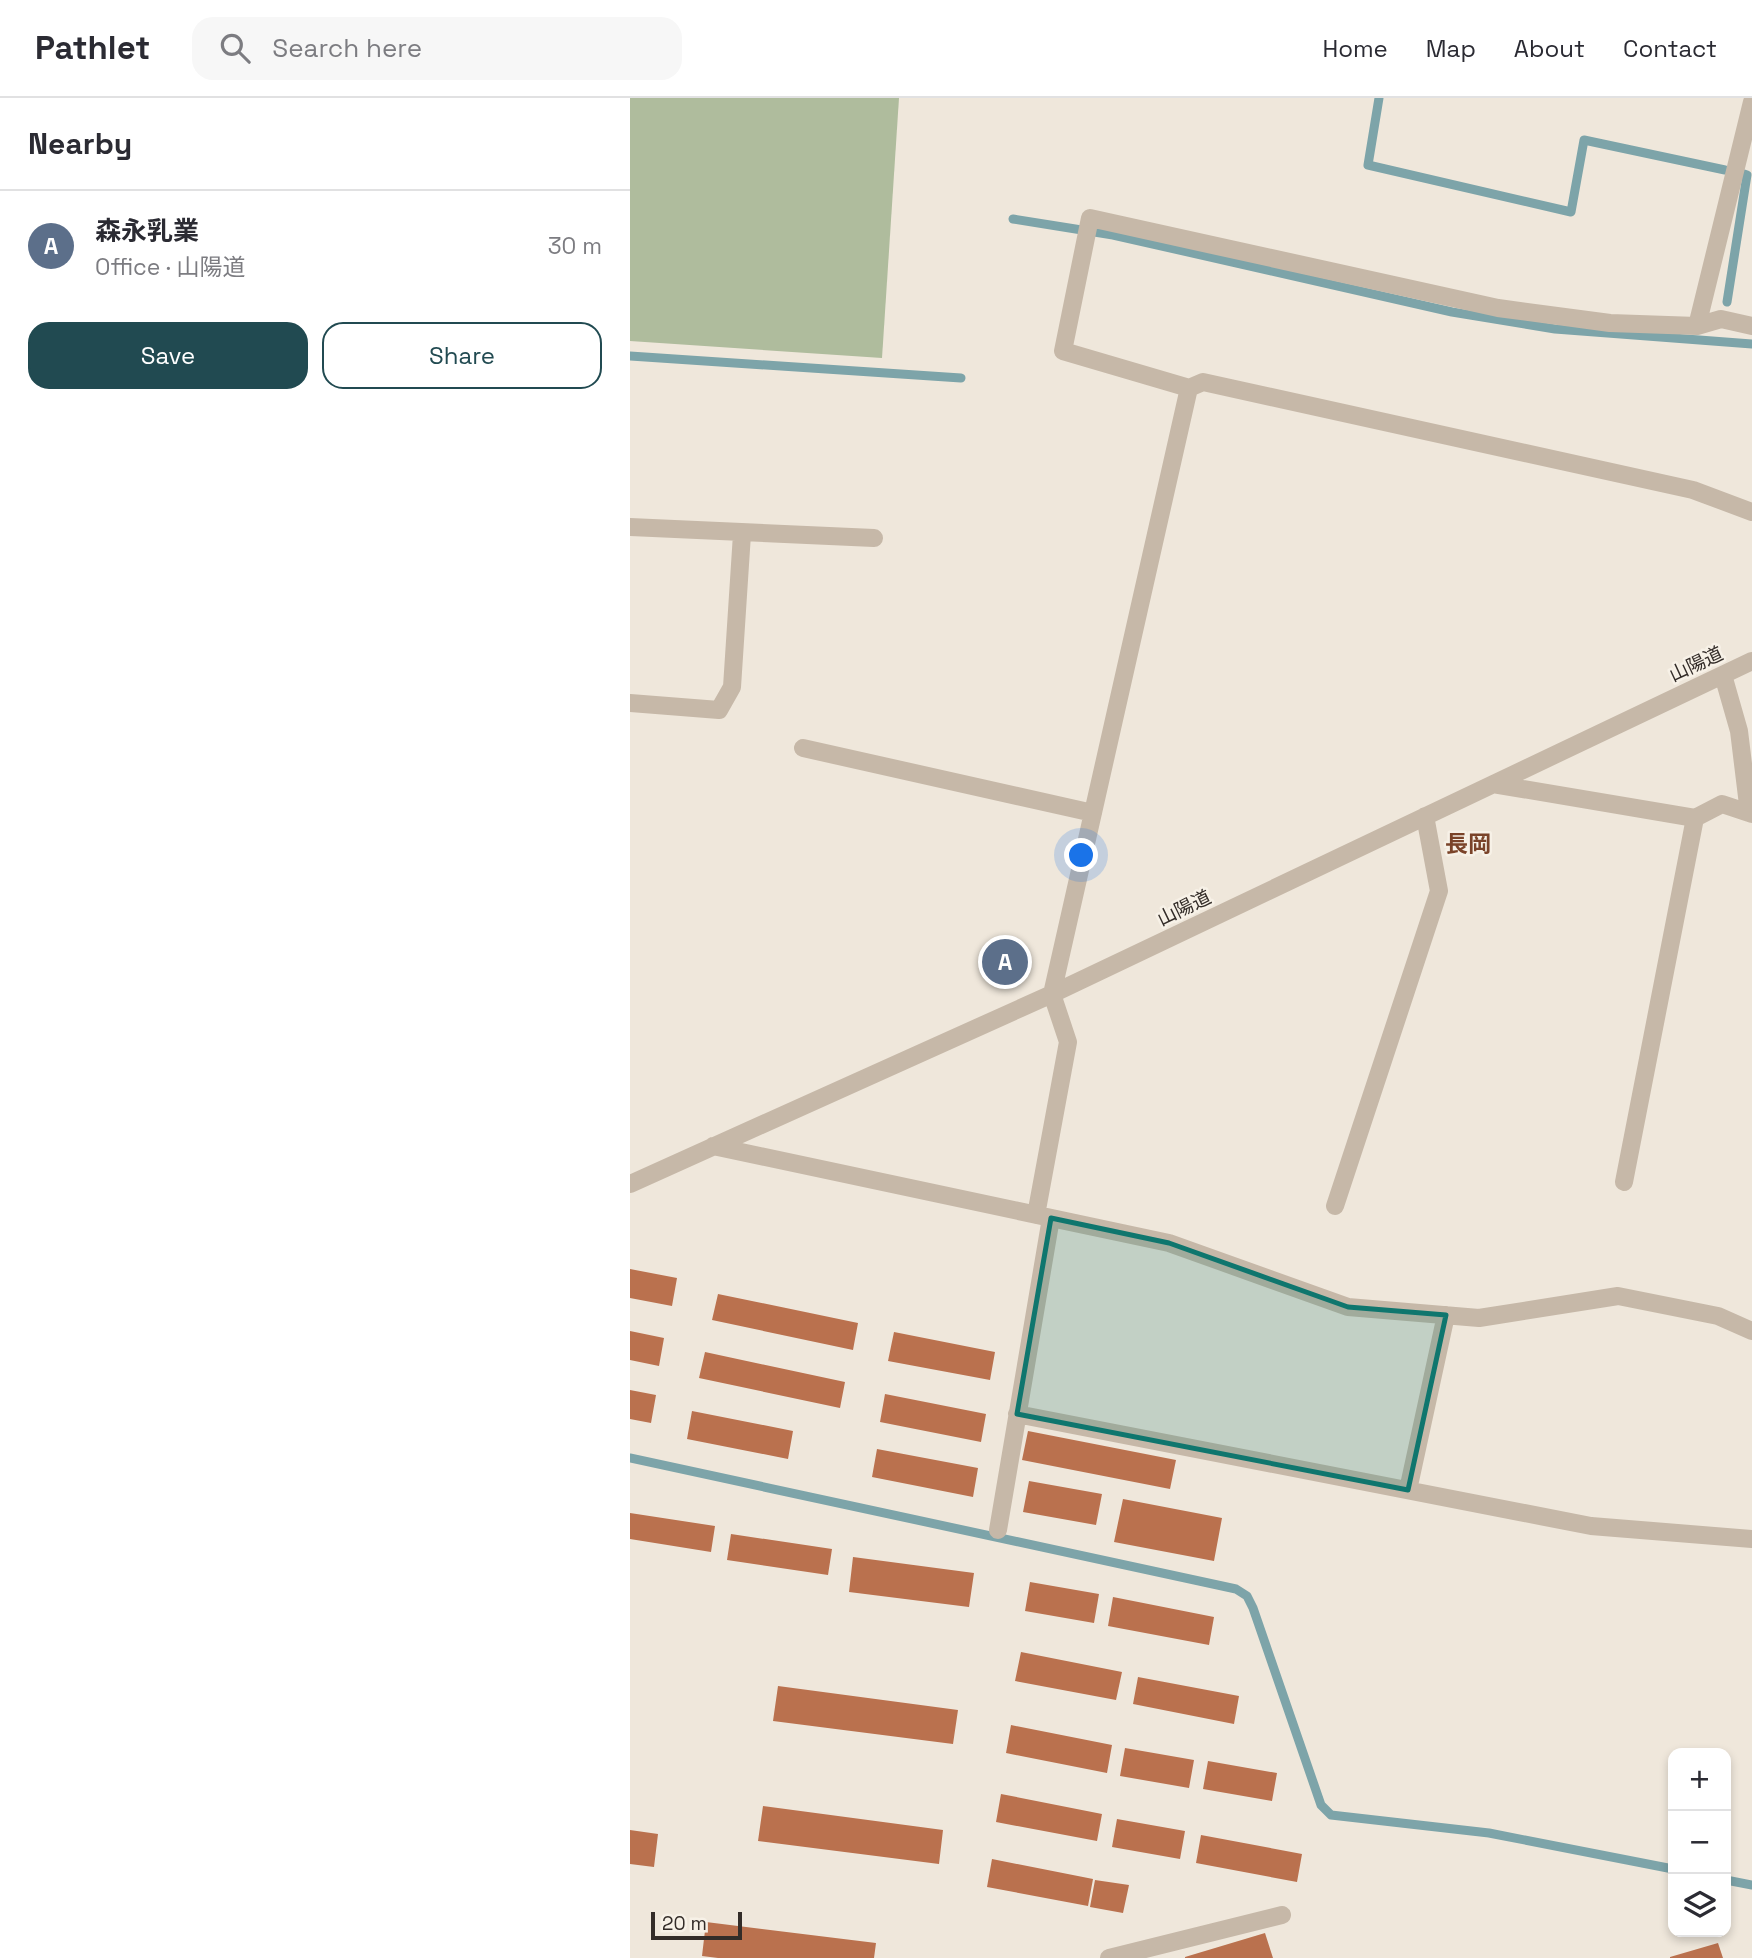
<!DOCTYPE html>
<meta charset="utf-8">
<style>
body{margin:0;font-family:"Space Grotesk","Noto Sans JP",sans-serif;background:#f7f7f7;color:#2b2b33}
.controls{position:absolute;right:21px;bottom:21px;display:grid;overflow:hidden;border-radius:14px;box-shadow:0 4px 10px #0003}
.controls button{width:63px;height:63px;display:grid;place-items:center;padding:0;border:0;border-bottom:2px solid #e1e1e2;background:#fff;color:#2b2b33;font:35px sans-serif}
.scale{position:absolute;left:21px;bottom:18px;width:91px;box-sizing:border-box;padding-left:7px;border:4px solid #332c28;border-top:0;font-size:19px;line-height:24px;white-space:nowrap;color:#332c28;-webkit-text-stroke:5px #f7f1e7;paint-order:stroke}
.you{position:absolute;left:452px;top:758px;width:24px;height:24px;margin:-18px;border:5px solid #fff;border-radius:50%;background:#1a73e8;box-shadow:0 0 0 10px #1a73e833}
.badge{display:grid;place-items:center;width:46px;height:46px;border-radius:50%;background:#214a51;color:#fff;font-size:23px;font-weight:700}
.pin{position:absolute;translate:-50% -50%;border:4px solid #fff;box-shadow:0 2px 7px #0006}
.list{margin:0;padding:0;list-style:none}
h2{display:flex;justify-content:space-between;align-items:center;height:91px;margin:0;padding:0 28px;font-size:30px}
h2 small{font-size:23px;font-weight:400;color:#7c7c81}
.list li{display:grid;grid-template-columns:46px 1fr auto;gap:21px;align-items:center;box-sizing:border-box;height:112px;padding:0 28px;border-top:2px solid #e1e1e2}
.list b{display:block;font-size:26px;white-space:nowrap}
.list p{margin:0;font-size:23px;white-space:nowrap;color:#7c7c81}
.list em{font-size:23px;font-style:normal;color:#7c7c81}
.actions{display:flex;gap:14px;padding:21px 28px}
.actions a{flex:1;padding:16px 0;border:2px solid #214a51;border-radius:21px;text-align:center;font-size:24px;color:#214a51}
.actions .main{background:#214a51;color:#fff}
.icon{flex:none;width:38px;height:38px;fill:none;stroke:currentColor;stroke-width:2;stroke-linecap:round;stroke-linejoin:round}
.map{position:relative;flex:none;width:1122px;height:1860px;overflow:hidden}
header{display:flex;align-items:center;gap:42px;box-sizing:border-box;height:98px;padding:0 35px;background:#fff;border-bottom:2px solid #e1e1e2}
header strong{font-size:33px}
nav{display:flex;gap:38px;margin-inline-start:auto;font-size:24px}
.search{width:490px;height:63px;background:#f7f7f7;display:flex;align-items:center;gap:18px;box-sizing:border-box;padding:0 24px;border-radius:21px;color:#7c7c81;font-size:26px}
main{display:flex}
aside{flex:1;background:#fff}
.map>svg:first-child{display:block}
</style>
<header>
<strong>Pathlet</strong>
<div class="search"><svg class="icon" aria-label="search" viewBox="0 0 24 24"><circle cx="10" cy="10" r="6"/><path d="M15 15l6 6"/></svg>Search here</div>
<nav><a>Home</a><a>Map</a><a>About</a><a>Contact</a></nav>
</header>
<main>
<aside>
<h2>Nearby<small></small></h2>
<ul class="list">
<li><span class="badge" style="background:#5c6f8a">A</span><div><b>森永乳業</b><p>Office · 山陽道</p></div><em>30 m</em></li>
</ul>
<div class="actions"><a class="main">Save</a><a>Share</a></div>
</aside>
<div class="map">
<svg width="1122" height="1860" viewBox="0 0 1122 1860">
<rect width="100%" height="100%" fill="#efe7db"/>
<path fill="#afbc9d" d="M0 0H269L252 260 0 243Z"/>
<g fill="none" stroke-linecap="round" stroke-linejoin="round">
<path stroke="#7da4a9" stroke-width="9" d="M749 0 738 67 941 114 954 42 1095 72
M383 121 483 137 822 214 925 231 1122 246
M1097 204 1117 77 1114 76
M0 258 331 280
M0 1360 606 1491 617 1498 623 1510 691 1707 701 1717 859 1735 1043 1771
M1096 1782 1122 1787"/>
</g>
<path fill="#ba714e" d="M0 1171 47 1180 42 1208 0 1200Z
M88 1196 228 1225 223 1252 82 1222Z
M0 1233 34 1240 29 1268 0 1262Z
M264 1234 365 1254 360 1282 258 1263Z
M75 1254 215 1284 210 1310 69 1280Z
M0 1292 26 1297 21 1325 0 1321Z
M255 1296 356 1316 351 1344 250 1324Z
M62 1313 163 1333 158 1361 57 1341Z
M398 1333 546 1362 540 1391 392 1362Z
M247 1351 348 1370 343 1399 242 1379Z
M399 1383 472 1396 466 1427 393 1414Z
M493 1401 592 1420 584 1463 484 1444Z
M0 1415 85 1428 81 1454 0 1441Z
M101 1436 202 1451 198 1477 97 1462Z
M223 1459 344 1475 339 1509 219 1494Z
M400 1484 469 1496 464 1525 395 1513Z
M483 1499 584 1519 579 1547 478 1528Z
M391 1554 492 1574 486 1602 385 1583Z
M508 1579 609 1598 604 1626 503 1606Z
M148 1588 328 1612 323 1646 143 1623Z
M381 1627 482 1647 477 1675 376 1655Z
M495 1650 564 1662 559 1690 490 1678Z
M578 1663 647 1675 642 1703 573 1691Z
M371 1696 472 1716 467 1743 366 1724Z
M133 1708 313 1732 309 1766 128 1743Z
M487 1721 555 1733 550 1761 482 1749Z
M0 1732 28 1736 24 1769 0 1766Z
M571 1737 672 1756 667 1784 566 1765Z
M362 1761 463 1781 458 1808 357 1789Z
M465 1782 499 1787 493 1815 460 1809Z
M76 1824 246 1845 244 1860H88L72 1858Z
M635 1835 643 1860H555V1859Z
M1088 1845 1093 1860H1040V1859Z"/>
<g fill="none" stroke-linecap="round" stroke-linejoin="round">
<path stroke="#c6b8a8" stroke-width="18" d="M1067 228 1122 4
M559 290 573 284 1063 392 1122 414
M0 429 244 440
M1093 577 1109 633 1119 715
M0 605 89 612 102 589 112 436
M173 650 463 715
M863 686 1065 720 1092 706 1122 716
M83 1048 539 1145 718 1209 849 1220 988 1198 1088 1218 1122 1233
M994 1084 1065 720
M0 1086 422 896 1122 563
M705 1108 809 793 795 718
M406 1117 438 944 422 896 559 290 433 253 460 120 868 210 980 225 1067 228 1091 221 1122 228
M387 1316 961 1428 1122 1441
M778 1392 816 1217
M368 1432 421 1120
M479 1860 652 1817"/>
</g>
<path fill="#0f766e" fill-opacity="0.2" stroke="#0f766e" stroke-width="5" stroke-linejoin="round" d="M421 1120 539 1145 718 1209 816 1217 778 1392 387 1316Z"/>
<g text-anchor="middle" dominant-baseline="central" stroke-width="5" stroke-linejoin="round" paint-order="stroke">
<g font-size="19" fill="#332c28" stroke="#f7f1e7">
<text transform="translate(1066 566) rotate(-25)">山陽道</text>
<text transform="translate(554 810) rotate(-26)">山陽道</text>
</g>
<g font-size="23" font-weight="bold" fill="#7a4329" stroke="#f7f1e7">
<text x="838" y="746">長岡</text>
</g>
</g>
</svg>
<div class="controls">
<button>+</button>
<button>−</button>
<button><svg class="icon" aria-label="layers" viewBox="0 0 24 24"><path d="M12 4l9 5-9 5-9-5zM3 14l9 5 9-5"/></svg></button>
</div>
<div class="scale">20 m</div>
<div class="you"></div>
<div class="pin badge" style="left:375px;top:864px;background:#5c6f8a">A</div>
</div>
</main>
